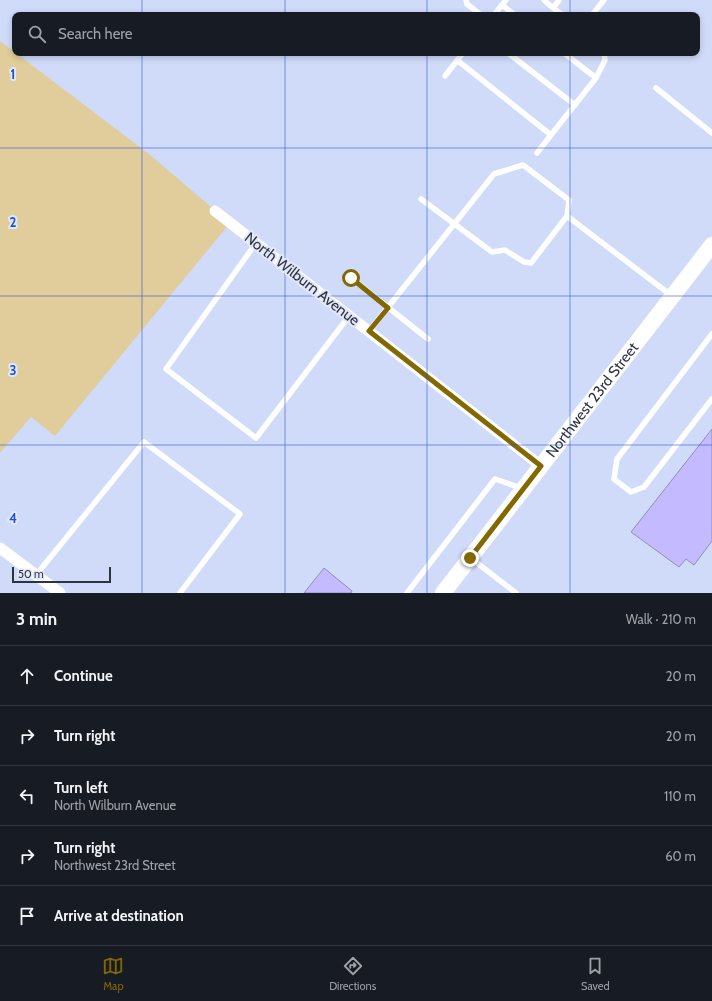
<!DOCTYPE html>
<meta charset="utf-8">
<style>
body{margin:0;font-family:Cabin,sans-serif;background:#20242c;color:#f1f3f6}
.scale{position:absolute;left:12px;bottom:10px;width:99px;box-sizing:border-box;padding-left:4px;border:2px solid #2e3342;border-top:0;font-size:11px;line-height:14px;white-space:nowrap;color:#2e3342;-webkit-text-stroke:3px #e3e8f8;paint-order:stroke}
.stop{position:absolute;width:12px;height:12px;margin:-9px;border:3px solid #836700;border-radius:50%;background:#fff}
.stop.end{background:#836700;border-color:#fff;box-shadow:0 1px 4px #0008}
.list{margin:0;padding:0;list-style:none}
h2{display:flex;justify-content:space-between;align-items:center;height:52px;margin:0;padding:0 16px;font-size:17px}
h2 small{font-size:13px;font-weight:400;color:#9ea1a6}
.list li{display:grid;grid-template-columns:26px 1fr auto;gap:12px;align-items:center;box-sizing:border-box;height:60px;padding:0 16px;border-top:1px solid #363941}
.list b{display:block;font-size:15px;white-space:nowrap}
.list p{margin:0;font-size:13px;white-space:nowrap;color:#9ea1a6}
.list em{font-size:13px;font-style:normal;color:#9ea1a6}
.icon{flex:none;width:22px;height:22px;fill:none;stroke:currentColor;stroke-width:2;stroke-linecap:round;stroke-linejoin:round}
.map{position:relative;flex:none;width:712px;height:593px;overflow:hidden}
.search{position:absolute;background:#171b24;box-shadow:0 2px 6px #0003;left:12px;right:12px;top:12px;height:44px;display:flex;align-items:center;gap:10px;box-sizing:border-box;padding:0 14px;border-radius:8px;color:#9ea1a6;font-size:15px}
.sheet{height:352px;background:#171b24}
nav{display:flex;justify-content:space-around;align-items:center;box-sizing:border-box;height:56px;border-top:1px solid #363941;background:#171b24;font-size:11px;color:#9ea1a6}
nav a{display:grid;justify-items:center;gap:2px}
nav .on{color:#836700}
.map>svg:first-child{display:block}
</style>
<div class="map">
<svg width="712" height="593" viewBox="0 0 712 593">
<rect width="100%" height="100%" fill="#d0dbfa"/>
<path fill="#e0cd9b" d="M0 41 149 154 230 223 55 436 31 417 0 453Z"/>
<path fill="#c3baff" stroke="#928eb3" d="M712 429V541L694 565 686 559 679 567 631 532Z
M324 568 352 591 351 593H304Z"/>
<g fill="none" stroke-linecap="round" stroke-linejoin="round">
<path stroke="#fff" stroke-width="5.5" d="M466 0 467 4 481 15
M506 0 502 5 515 15
M544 0 553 8 559 0
M553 8 563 15
M494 15 502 5
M592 15 604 0
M508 53 575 105
M457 60 551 135 596 78 564 53
M445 76 463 53
M596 78 605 60 604 53
M656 88 712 133
M537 153 551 135
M421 199 492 252 505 250 524 262 531 263 567 216 672 296
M256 243 166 369 256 438 349 316
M351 278 428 339
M369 331 494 174 523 165 569 200 567 216
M712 334 617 459 614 479 631 492 644 487 712 399
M472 559 516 593
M36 575 144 442 240 514 180 593
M407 593 495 479 521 488"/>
<path stroke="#fff" stroke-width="11" d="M215 211 541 466
M0 548 60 593"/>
<path stroke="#fff" stroke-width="16" id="s1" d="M443 593 712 245"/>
</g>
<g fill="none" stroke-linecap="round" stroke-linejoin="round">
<path stroke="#836700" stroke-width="5" d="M351 278 388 308 369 331 541 466 470 558"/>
</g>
<path fill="none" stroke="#1d4ed8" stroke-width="1" stroke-opacity="0.55" d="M142 0V15M285 0V15M427 0V15M570 0V15M142 53V593M285 53V593M427 53V593M570 53V593M0 148H712M0 296H712M0 445H712"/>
<g text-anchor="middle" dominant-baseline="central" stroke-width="4" stroke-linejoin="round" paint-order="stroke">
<g font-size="15" fill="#2e3342" stroke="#e3e8f8">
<text transform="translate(302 279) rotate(38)">North Wilburn Avenue</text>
<text stroke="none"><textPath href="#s1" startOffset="244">Northwest 23rd Street</textPath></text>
</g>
</g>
<g font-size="13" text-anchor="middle" font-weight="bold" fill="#1d4ed8" stroke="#e3e8f8" stroke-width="4" stroke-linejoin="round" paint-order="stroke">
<text x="13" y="79">1</text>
<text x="13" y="227">2</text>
<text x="13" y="375">3</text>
<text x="13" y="523">4</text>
</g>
</svg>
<div class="scale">50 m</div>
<div class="stop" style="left:351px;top:278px"></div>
<div class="stop end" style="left:470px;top:558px"></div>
<div class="search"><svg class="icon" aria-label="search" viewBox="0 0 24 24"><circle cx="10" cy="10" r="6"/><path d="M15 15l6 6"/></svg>Search here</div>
</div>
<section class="sheet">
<h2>3 min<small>Walk · 210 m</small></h2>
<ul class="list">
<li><svg class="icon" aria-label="ahead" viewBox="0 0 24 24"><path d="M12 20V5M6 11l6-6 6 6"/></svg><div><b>Continue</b></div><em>20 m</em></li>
<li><svg class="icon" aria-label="right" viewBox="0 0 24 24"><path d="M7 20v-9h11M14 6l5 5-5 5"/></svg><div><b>Turn right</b></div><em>20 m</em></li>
<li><svg class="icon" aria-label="left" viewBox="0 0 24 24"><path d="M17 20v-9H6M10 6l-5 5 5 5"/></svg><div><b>Turn left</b><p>North Wilburn Avenue</p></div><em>110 m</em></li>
<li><svg class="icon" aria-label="right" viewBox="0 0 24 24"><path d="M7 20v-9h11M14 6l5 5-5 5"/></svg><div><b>Turn right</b><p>Northwest 23rd Street</p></div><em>60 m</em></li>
<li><svg class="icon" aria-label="arrive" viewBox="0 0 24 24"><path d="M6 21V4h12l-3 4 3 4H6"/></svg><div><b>Arrive at destination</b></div></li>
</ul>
</section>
<nav>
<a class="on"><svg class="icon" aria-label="map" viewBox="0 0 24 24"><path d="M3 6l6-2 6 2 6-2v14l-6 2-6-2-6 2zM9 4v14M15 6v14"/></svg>Map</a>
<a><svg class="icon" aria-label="directions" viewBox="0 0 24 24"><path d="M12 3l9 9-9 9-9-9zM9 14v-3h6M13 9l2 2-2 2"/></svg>Directions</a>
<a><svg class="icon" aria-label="saved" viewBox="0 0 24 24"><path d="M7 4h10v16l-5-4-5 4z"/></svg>Saved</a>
</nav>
